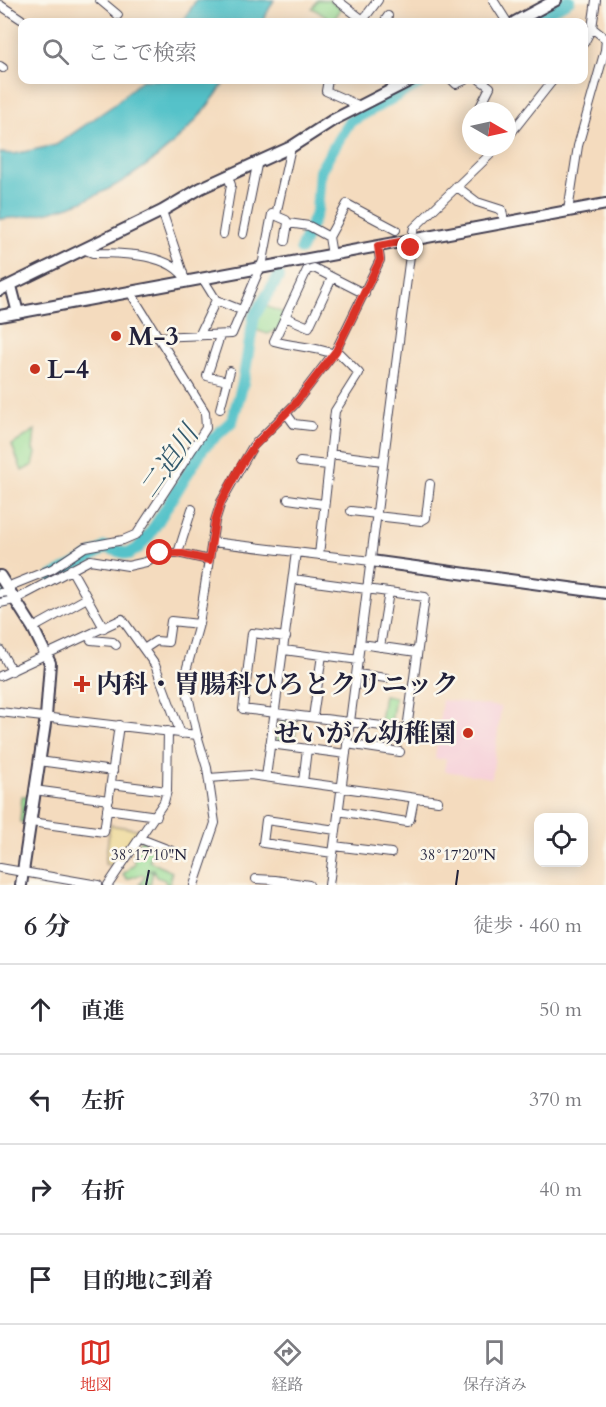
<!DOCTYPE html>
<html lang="ja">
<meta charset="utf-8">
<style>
body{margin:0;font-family:Cardo,"Noto Serif JP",serif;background:#f7f7f7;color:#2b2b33}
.controls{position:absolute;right:18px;bottom:18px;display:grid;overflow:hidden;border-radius:12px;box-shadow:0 3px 15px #0003}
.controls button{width:54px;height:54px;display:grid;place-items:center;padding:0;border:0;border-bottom:2px solid #e1e1e2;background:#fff;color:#2b2b33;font:30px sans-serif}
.compass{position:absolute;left:462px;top:102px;width:54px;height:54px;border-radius:50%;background:#fff;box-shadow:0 3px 15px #0003;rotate:99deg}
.stop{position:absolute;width:18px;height:18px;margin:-14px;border:4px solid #d93025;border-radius:50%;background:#fff}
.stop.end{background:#d93025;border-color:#fff;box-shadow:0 2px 6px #0008}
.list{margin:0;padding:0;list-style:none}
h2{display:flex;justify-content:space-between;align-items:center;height:78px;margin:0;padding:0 24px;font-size:26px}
h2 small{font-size:20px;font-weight:400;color:#7c7c81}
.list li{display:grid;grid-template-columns:39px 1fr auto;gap:18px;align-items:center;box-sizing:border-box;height:90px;padding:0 24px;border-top:2px solid #e1e1e2}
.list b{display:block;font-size:22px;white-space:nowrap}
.list em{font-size:20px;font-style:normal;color:#7c7c81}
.icon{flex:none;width:33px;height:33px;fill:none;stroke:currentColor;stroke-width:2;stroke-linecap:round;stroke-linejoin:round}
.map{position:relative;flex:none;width:606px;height:885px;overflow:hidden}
.search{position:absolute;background:#fff;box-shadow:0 3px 15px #0003;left:18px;right:18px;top:18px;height:66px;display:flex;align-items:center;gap:15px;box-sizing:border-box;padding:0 21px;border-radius:12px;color:#7c7c81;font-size:22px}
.sheet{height:438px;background:#fff}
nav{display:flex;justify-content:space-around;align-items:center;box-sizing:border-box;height:84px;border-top:2px solid #e1e1e2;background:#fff;font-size:16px;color:#7c7c81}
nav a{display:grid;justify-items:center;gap:3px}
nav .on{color:#d93025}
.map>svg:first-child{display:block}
</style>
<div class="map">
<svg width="606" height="885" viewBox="0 0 606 885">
<rect width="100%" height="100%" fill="#fbf7ec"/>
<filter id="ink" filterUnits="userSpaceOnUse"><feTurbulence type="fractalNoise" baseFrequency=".0167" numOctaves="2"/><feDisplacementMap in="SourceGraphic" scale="12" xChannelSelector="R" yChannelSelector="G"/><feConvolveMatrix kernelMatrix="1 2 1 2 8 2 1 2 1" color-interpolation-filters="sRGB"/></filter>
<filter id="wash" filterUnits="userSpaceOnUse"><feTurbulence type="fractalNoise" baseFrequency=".008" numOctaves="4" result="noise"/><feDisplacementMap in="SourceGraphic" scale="24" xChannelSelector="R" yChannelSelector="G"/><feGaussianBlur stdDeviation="1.35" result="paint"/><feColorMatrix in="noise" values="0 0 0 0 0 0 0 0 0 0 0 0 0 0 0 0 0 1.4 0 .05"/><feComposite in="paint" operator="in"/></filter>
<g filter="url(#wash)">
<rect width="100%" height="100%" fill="#f4dbbe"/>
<path fill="#f6cfd8" d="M442 700 501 707 492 778 444 771 446 759H435Z"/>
<path fill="#99dc94" stroke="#5e7f68" stroke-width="1.5" d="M317 0H329L341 9 333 21 312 8Z
M265 306 286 314 278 329 268 334 256 330 259 317Z
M35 430 33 450 36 453 33 465 22 471 12 445Z
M384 695 395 697 390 730 379 728Z
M281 721 297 722 294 746 277 744 278 724Z
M22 796H33L30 822H20Z
M141 839 154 849 149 861 172 872 169 885H166L165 880 156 877 153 869 146 870 153 871 150 885H139L145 876 142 874 127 879 123 874 135 863 133 858Z"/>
<path fill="#eeda9e" stroke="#887e6c" stroke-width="1.5" d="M110 825 142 830 117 867 105 864Z"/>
<path fill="#54c2c9" stroke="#3b7282" stroke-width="1.5" d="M196 0H274L262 22H183Z
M142 80H226C177 157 93 215 0 219V153L14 154 56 145 111 107Z"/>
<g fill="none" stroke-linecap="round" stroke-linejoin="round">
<path stroke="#54c2c9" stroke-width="12" d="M529 22 569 0
M301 249 317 211 320 171 349 122 425 80
M52 577C67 567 95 557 105 547L128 554 138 548 150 534 203 448 232 421 243 383 254 316 279 276
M0 598 7 597"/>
</g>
</g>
<g filter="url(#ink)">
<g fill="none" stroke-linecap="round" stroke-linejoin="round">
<defs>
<path id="street" d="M100 0 118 15
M337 0 363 20 378 0
M493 0 507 22
M0 5 21 19
M384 22 388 16
M584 43 592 28 596 0
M0 66 3 68
M328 80 326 91 360 106
M452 80 456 84 465 80
M478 111 490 87 480 80
M507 138 553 80
M456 186 477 202 502 210 504 222
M162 211 183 273
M568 211 578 146 605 50 606 39 592 28
M276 215 291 147
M223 234 231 185 228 176
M243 234 257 165
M329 237 347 204 396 230
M285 241 288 223
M83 249 93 253C121 253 174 253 187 282
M203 279 216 300 241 310
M285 317 309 327 332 278
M199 336 216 300
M220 336 207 376 227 381
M156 337 232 334 263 261 272 214 286 220 288 223 309 226 329 237 332 255
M334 354C314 346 294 347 274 341L307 270 314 268 365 294
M220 409 230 371
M286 413 294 424 311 426
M330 454 383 461
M300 462 328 465
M288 499 323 504
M351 511 377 514
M376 516 421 521 426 518 430 484
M212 542 371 561
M178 553 192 509
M319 555 335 411 359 373 336 350
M71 569 104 628
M7 587 52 569 85 547 123 540 137 534 206 428 205 412 130 292
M0 593 9 592
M0 603 14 600 90 560 128 566 146 562 160 553H178L209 560
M33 628 87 598
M89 636 91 640 113 642 116 645
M286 637 252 633 243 709 407 729 425 597 293 579
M361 644 417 652
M380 647 389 592
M144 649 156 641 168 642 171 621 199 624
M0 650 12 671
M284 650 359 660
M357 674 386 678
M0 676 122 619 155 665 181 734
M0 712 197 735
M313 717 322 655
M270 744 346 754
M347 744 400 752
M39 761 113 771
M266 777 296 552
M209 778 250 775 438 801
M303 782 307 749
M111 784 167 791
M34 790 109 800
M107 809 157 816
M338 811 407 822 410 819 414 798
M31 822 104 832 119 725
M141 839 177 853
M334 846 391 853
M333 853 263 843 266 820 336 830
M0 868 98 885
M256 879 275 880
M108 885 164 802 167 791 168 731
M194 885 215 823 207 768 197 735 184 678 199 624 215 521 221 502 253 446 294 405 336 350 380 260 378 246
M274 885 275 880 309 885
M329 885 413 232 414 228 498 147"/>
<path id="secondary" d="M515 22 556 0
M11 286 18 313
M0 290 162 211 201 188 291 147 333 120 411 80
M0 316 606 204
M371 561 606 593
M0 576 33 628 50 663 46 717 21 885"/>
</defs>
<use href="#street" stroke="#423e4f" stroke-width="10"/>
<use href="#secondary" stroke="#423e4f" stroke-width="14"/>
<use href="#street" stroke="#fff" stroke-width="8"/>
<use href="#secondary" stroke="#fff" stroke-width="10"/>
</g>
</g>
<g fill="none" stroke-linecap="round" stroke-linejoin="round" filter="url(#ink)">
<path stroke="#d93025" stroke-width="8" d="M160 553H178L209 560 215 521 221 502 241 465 254 446 294 405 336 351 380 260 378 246 411 240V248"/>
</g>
<path fill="none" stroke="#22223b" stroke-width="2" d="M146 885 149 870M456 885 458 870"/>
<g fill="#c8321e" stroke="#fbf7ec" stroke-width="2">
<circle cx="116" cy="336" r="6"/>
<circle cx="35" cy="369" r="6"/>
<path d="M79 675h6v6h6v6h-6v6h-6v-6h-6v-6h6z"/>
<circle cx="468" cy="733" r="6"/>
</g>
<g text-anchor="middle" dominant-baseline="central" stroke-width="5" stroke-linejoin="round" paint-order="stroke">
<g font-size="26" font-weight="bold" fill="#22223b" stroke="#fbf7ec" text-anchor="start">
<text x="128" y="336">M-3</text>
<text x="47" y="369">L-4</text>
<text x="96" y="684">内科・胃腸科ひろとクリニック</text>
<text x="456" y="733" text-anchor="end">せいがん幼稚園</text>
</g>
<g font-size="27" font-style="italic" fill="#345a6d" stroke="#fbf7ec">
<text transform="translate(169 462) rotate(-55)">二迫川</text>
</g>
</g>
<g font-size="15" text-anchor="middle" fill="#22223b" stroke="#fbf7ec" stroke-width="5" stroke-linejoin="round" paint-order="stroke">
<text x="149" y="860">38°17'10"N</text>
<text x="458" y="860">38°17'20"N</text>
</g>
</svg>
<div class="controls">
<button><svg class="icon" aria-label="locate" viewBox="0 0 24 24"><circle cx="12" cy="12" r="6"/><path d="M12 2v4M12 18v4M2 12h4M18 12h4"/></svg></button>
</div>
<svg class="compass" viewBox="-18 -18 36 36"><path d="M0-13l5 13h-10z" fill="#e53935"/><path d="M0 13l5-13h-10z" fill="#7c7c81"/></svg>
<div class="stop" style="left:160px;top:553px"></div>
<div class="stop end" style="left:411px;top:248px"></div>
<div class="search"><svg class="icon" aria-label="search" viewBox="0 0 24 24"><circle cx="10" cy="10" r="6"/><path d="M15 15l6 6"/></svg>ここで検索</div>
</div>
<section class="sheet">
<h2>6 分<small>徒歩 · 460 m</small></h2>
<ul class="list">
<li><svg class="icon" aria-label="ahead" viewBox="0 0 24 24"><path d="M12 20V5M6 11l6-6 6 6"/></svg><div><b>直進</b></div><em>50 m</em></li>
<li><svg class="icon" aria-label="left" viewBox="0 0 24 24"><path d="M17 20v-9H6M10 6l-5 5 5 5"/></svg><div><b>左折</b></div><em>370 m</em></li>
<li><svg class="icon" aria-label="right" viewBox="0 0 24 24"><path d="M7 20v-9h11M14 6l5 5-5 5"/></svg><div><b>右折</b></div><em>40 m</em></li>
<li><svg class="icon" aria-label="arrive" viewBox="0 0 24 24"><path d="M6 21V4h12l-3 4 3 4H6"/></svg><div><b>目的地に到着</b></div></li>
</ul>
</section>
<nav>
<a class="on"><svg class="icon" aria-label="map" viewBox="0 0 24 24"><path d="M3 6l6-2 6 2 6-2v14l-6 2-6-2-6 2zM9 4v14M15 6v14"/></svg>地図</a>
<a><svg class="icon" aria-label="directions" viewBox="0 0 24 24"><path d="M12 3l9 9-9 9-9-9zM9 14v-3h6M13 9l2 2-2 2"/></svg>経路</a>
<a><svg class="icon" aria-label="saved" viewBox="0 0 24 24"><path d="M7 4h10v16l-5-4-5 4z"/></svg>保存済み</a>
</nav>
